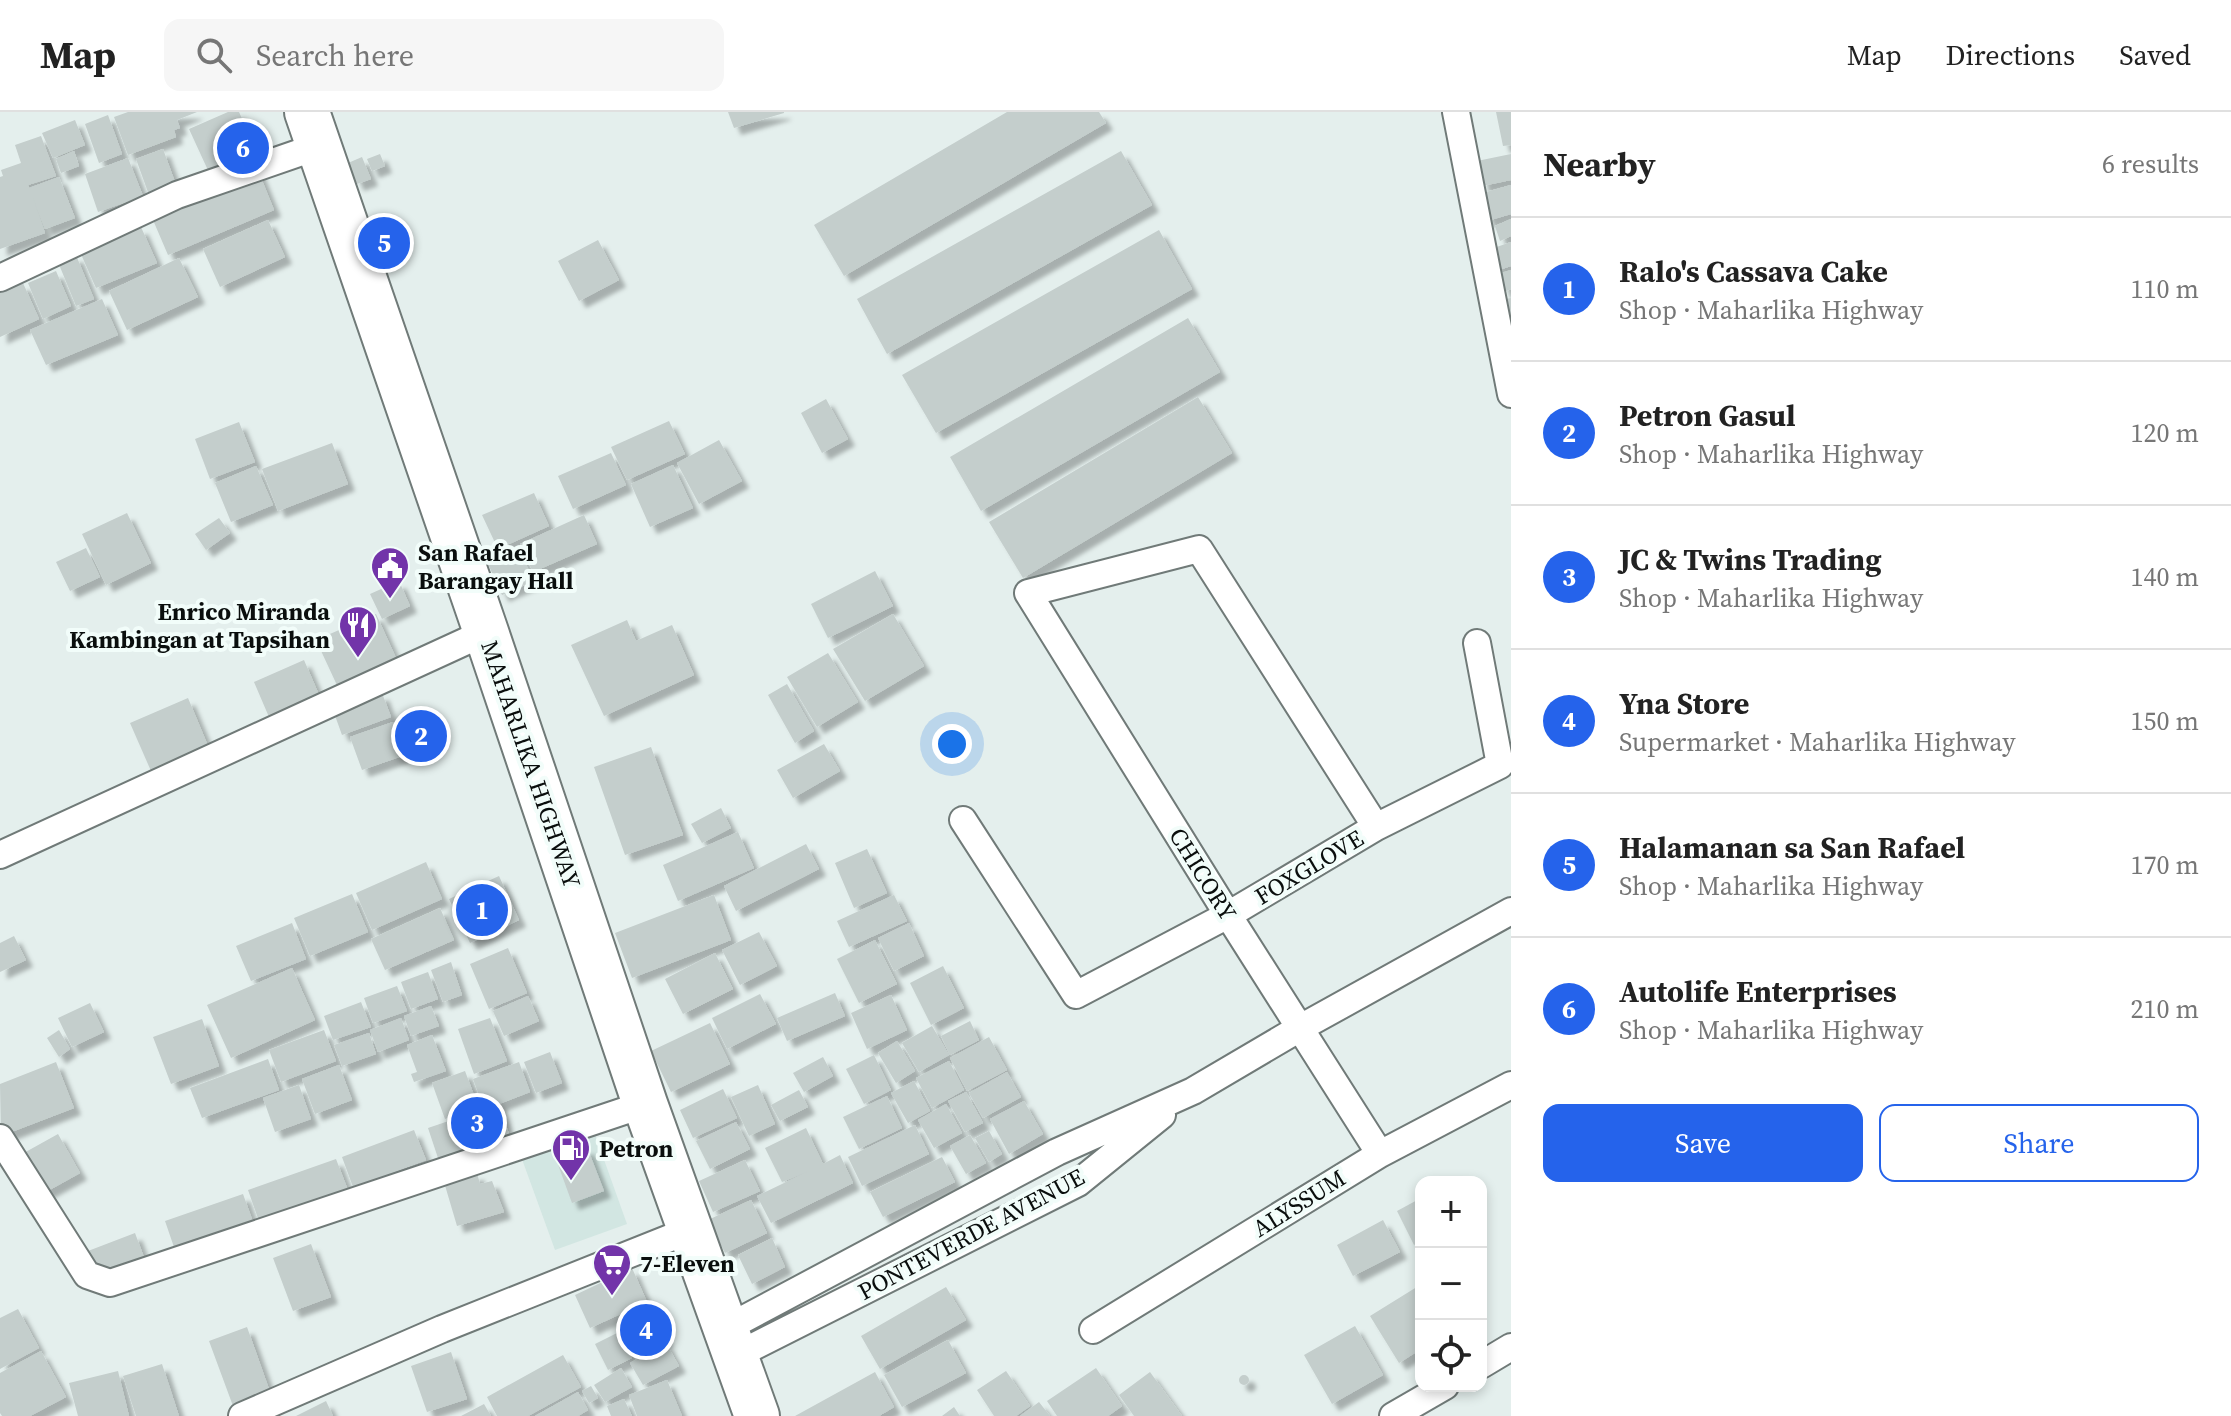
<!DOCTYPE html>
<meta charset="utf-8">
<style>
body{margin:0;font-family:"Source Serif 4",serif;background:#f6f6f6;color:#222}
.controls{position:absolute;right:24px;bottom:24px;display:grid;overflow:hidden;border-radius:16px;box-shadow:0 4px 12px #0003}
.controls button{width:72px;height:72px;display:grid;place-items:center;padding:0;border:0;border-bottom:2px solid #e0e0e0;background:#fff;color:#222;font:40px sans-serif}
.you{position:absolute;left:952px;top:632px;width:28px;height:28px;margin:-20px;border:6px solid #fff;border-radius:50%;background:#1a73e8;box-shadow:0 0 0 12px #1a73e833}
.badge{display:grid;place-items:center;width:52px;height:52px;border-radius:50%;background:#2563eb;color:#fff;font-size:26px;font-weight:700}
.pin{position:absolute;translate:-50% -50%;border:4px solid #fff;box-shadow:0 2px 8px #0006}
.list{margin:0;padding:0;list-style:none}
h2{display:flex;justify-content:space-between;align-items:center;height:104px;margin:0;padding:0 32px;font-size:34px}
h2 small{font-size:26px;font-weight:400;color:#767676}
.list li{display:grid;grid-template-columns:52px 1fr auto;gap:24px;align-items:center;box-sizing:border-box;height:144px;padding:0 32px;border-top:2px solid #e0e0e0}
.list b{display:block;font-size:30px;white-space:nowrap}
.list p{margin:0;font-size:26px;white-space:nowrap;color:#767676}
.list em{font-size:26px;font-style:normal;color:#767676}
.actions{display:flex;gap:16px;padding:24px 32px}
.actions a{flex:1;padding:18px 0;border:2px solid #2563eb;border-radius:16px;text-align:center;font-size:28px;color:#2563eb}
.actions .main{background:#2563eb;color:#fff}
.icon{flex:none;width:44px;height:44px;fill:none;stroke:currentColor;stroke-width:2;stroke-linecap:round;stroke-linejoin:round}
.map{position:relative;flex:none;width:1511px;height:1304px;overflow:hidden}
header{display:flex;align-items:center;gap:48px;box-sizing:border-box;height:112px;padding:0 40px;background:#fff;border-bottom:2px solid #e0e0e0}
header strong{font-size:38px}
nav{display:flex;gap:44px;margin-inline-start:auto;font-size:28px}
.search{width:560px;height:72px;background:#f6f6f6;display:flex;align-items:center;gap:20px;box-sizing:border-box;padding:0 28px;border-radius:16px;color:#767676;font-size:30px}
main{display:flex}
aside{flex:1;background:#fff}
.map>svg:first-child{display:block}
</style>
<header>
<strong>Map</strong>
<div class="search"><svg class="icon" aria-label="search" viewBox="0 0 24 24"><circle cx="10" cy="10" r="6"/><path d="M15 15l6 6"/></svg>Search here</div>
<nav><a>Map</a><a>Directions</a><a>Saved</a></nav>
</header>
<main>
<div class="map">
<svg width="1511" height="1304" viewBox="0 0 1511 1304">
<defs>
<filter id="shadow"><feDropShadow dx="7" dy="7" stdDeviation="2" flood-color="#0004"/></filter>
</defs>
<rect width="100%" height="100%" fill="#e4efed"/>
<path fill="#d2e6e2" d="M588 1003 627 1112 555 1138 515 1028Z"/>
<path fill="#c4cecc" filter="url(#shadow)" d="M128 0H197L177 8 180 16 174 18 176 25 128 43 114 5Z
M228 0H239L260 46 212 67 189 17Z
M728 0H784V1L734 16Z
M1007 0H1099L1106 11 844 164 814 113Z
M1496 0H1511V33L1503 34Z
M108 3 122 42 99 51 85 12Z
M75 8 85 33 53 46 42 21Z
M41 24 56 64 28 73 29 76 59 65 75 106 45 117 33 86 45 121 0 137V65L3 64 1 58 21 51 15 33Z
M163 37 176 73 149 83 136 47Z
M74 39 79 54 61 61 56 47Z
M1121 39 1152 93 887 242 857 187Z
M380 42 385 54 372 59 367 47Z
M1511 42V68L1482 74 1477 49Z
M362 45 371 67 357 72 348 51Z
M128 46 143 84 98 100 85 62Z
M257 56 274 98 168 143 150 101Z
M1511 73V102L1487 109 1479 82Z
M1511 107V124L1500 129 1495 114Z
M268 108 285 145 220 175 203 137Z
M141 115 157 151 96 176 80 140Z
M1159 118 1192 177 936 321 902 263Z
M598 128 619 168 579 189 558 149Z
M1511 130V154L1496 159 1488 138Z
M76 143 94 187 76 194 58 150Z
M179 146 198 185 127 218 109 179Z
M1511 158V177L1504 180 1498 162Z
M56 159 71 194 43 207 28 171Z
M23 171 39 207 0 225V181Z
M1511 186V234L1499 188Z
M102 187 118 223 46 253 30 218Z
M1188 206 1220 260 981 399 950 345Z
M1198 285 1232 341 1023 466 989 410Z
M826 287 848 327 822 341 801 301Z
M669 309 685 342 627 368 611 335Z
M239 310 255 350 210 367 195 327Z
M719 328 742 369 699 392 677 351Z
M332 331 348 372 278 399 262 357Z
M611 341 626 373 573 397 558 364Z
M673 353 693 396 650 415 631 372Z
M256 354 273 393 231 410 215 371Z
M534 381 549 414 498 437 482 403Z
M127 401 151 451 106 473 82 422Z
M584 403 597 432 533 460 520 432Z
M219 406 230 421 206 438 195 422Z
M86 436 100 465 70 479 56 450Z
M519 438 534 469 502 483 488 452Z
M875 459 893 494 828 526 811 492Z
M399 469 410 494 382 507 370 482Z
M376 502 401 557 342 584 316 528Z
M893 502 924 554 865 589 833 537Z
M627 508 636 529 672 513 694 563 604 604 571 533Z
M828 541 858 590 817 615 787 565Z
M304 548 322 590 272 612 254 570Z
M787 572 814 619 795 631 768 583Z
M382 581 391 605 342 623 333 598Z
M188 586 208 634 151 659 130 611Z
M393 610 405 643 362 658 350 625Z
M427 611 432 634 414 638 409 615Z
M824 632 840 659 793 686 777 658Z
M651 635 683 723 625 743 594 655Z
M721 696 731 716 702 731 691 712Z
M738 720 754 756 678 789 663 753Z
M806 732 819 757 736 799 724 774Z
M867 737 887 781 854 796 835 751Z
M426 750 442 787 372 818 356 781Z
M499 764 519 808 470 831 449 787Z
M352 782 368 820 310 844 294 806Z
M714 783 731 828 632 866 615 821Z
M894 783 907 809 849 835 837 809Z
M440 796 454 828 385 858 371 827Z
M292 811 306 847 251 869 236 834Z
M909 811 924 844 894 859 878 826Z
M759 820 777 854 740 873 722 838Z
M14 824 26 848 0 860V831Z
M875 828 897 872 859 891 837 847Z
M508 836 527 881 489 897 470 852Z
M715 841 733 877 683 902 665 867Z
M451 850 462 883 443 890 431 858Z
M943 854 964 896 931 913 910 871Z
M292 856 315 908 231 946 207 893Z
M428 860 438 887 411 897 401 870Z
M397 874 407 899 373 911 364 886Z
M835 881 845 904 787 929 777 906Z
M760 882 776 912 727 937 712 906Z
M891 883 907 918 867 937 851 901Z
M528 884 539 909 504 924 493 899Z
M361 890 371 915 333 928 324 904Z
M90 891 104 920 72 935 58 906Z
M431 894 439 914 411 924 404 904Z
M401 906 409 928 378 940 370 918Z
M490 906 507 949 474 962 458 917Z
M202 907 219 954 171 972 153 925Z
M970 909 979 928 950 943 941 924Z
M710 911 730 952 671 980 651 939Z
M932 914 949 943 919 960 902 931Z
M59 918 70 937 59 945 47 926Z
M324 918 336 949 281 970 269 938Z
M369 921 376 942 342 954 334 933Z
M432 923 446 959 414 970 411 962 417 960 407 933Z
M989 925 1007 958 967 979 950 946Z
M897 929 915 959 896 971 878 941Z
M550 940 562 971 536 981 524 950Z
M874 943 891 978 864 992 846 957Z
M823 945 833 964 804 980 793 961Z
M268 947 279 978 202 1006 190 976Z
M949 949 964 978 932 996 916 966Z
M56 950 74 996 1 1024 0 972Z
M519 950 530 980 499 992 509 1022 438 1046 428 1016 484 997 473 967Z
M339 953 352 988 315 1002 302 967Z
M465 959 478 994 445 1007 432 971Z
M1007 960 1021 985 983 1006 969 981Z
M914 969 930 999 908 1011 891 981Z
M299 973 311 1007 275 1020 263 986Z
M758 973 775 1012 749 1024 731 985Z
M723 977 737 1006 693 1026 680 998Z
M799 978 808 995 780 1009 771 993Z
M966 980 983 1011 965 1020 948 989Z
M887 984 902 1016 859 1037 843 1005Z
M1024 989 1043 1022 1009 1042 990 1007Z
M946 992 962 1021 934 1036 918 1008Z
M736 1010 750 1037 710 1057 696 1029Z
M915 1013 929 1042 862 1074 848 1045Z
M806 1016 823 1052 840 1043 853 1071 771 1111 757 1084 809 1059 782 1070 765 1036Z
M414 1018 426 1048 353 1075 342 1045Z
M989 1019 1002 1042 989 1050 975 1026Z
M58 1022 80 1061 44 1081 22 1042Z
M970 1023 986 1051 966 1062 950 1034Z
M587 1035 604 1079 572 1091 556 1047Z
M942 1045 955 1070 883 1105 870 1080Z
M336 1047 349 1081 260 1112 248 1078Z
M745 1048 760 1079 713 1100 699 1069Z
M477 1061 480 1072 492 1069 504 1100 457 1114 444 1070Z
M243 1082 253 1110 175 1138 165 1109Z
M1421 1086V1129L1414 1133 1397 1099Z
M751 1088 767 1121 725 1141 708 1108Z
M1383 1108 1400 1140 1353 1164 1337 1133Z
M135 1121 145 1148 98 1166 88 1139Z
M772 1126 785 1155 752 1172 738 1143Z
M311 1132 331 1185 293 1199 273 1146Z
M632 1156 647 1190 590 1216 575 1183Z
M1420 1173 1421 1237 1399 1251 1370 1204Z
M946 1175 966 1208 880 1257 861 1224Z
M18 1197 39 1236 0 1257V1206Z
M649 1197 666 1228 637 1243 620 1213Z
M1355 1214 1383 1263 1332 1292 1304 1243Z
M247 1215 270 1280 233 1294 209 1229Z
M619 1220 632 1246 608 1258 595 1232Z
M948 1228 966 1261 902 1295 884 1263Z
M666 1231 679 1254 643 1273 630 1251Z
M41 1239 66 1285 30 1304H2L0 1301V1261Z
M451 1240 467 1287 427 1300 411 1254Z
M563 1243 581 1275 528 1304H497L487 1285Z
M162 1252 179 1304H136L123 1264Z
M621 1256 632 1275 605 1290 594 1273Z
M1096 1256 1122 1294 1108 1304H1057L1047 1289Z
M118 1259 129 1304H78L69 1271Z
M1006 1259 1030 1294 1016 1304H994L977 1278Z
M875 1260 894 1295 879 1304H795Z
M1150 1260 1182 1304H1134L1119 1283Z
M1239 1268a5 5 0 1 1 10 0a5 5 0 1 1-10 0Z
M667 1268 682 1304H637L629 1283Z
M591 1274 598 1286 589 1291 582 1279Z
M578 1280 588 1298 578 1304H535Z
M624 1287 632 1304H611L607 1294Z
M326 1289 333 1304H296Z
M1039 1290 1050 1304H1020Z
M484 1292 491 1304H461Z
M954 1295 960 1304H942Z"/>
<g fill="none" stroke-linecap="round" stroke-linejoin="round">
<defs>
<path id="minor" d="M1456 0 1511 282
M0 166 177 83 319 34
M963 708 1076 883 1228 803 1376 715 1500 653 1477 531
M1376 715 1199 437 1028 481 1228 803 1380 1042
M0 743 486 520
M0 1026 87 1163 110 1171 645 992
M725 1217 1057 1040 1193 979 1300 916 1511 799
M1093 1218 1380 1042 1511 973
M735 1244 1078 1071 1162 1003
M1481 1253 1511 1235
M242 1304 442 1217 690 1118
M1393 1304 1445 1274"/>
<path id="trunk" d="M307 0 486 520 645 992 757 1304"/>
</defs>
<use href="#minor" stroke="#707a78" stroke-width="30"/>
<use href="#trunk" stroke="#707a78" stroke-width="48"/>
<use href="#minor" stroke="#fff" stroke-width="26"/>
<use href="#trunk" stroke="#fff" stroke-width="44"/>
</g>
<defs>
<symbol id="civic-pin" viewBox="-11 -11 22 30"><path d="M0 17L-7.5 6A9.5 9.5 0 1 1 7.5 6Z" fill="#7234a9" stroke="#f2fdfa"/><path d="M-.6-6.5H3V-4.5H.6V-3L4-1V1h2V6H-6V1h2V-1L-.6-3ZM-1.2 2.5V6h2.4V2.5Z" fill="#fff"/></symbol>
<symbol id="restaurant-pin" viewBox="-11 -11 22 30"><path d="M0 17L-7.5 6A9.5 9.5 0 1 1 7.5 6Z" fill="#7234a9" stroke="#f2fdfa"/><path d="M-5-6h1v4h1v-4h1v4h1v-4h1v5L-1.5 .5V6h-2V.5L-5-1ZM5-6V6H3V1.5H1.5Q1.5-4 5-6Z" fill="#fff"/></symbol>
<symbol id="fuel-pin" viewBox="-11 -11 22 30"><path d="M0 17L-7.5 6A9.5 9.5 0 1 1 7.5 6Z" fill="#7234a9" stroke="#f2fdfa"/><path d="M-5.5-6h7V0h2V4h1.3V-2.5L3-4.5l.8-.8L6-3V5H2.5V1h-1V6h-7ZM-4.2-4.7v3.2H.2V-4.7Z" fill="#fff"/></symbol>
<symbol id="supermarket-pin" viewBox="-11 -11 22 30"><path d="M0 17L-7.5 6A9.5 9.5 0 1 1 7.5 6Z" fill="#7234a9" stroke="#f2fdfa"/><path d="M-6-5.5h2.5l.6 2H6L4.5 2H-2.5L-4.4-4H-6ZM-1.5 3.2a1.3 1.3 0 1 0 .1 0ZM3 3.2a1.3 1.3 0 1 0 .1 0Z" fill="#fff"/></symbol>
</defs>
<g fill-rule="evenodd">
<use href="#civic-pin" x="368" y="432" width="44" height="60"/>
<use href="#restaurant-pin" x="336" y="491" width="44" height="60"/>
<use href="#fuel-pin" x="549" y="1014" width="44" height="60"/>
<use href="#supermarket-pin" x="590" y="1129" width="44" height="60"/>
</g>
<g text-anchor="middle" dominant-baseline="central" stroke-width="8" stroke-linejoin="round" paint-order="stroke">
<g font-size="24" font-weight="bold" fill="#0a0e0d" stroke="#f2fdfa" text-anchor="start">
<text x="418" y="440">San Rafael<tspan x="418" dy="28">Barangay Hall</tspan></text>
<text x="330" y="499" text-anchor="end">Enrico Miranda<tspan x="330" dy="28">Kambingan at Tapsihan</tspan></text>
<text x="599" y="1036">Petron</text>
<text x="640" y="1151">7-Eleven</text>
</g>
<g font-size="24" fill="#0a0e0d" stroke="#f2fdfa">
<text transform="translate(531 652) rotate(71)">MAHARLIKA HIGHWAY</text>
<text transform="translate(1309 755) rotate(-31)">FOXGLOVE</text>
<text transform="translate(1203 762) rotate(58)">CHICORY</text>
<text transform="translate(1299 1091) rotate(-32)">ALYSSUM</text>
<text transform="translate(971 1122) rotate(-28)">PONTEVERDE AVENUE</text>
</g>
</g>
</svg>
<div class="controls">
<button>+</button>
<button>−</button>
<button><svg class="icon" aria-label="locate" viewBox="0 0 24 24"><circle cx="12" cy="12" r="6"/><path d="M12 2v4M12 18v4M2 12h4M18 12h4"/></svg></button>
</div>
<div class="you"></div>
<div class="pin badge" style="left:482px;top:798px">1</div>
<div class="pin badge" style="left:421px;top:624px">2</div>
<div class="pin badge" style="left:477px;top:1011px">3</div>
<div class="pin badge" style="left:646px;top:1218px">4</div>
<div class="pin badge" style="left:384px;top:131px">5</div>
<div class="pin badge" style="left:243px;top:36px">6</div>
</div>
<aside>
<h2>Nearby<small>6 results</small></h2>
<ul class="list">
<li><span class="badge">1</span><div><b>Ralo's Cassava Cake</b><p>Shop · Maharlika Highway</p></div><em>110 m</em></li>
<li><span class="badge">2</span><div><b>Petron Gasul</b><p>Shop · Maharlika Highway</p></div><em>120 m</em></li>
<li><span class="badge">3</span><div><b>JC &amp; Twins Trading</b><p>Shop · Maharlika Highway</p></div><em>140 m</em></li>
<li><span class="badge">4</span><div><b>Yna Store</b><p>Supermarket · Maharlika Highway</p></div><em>150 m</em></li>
<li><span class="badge">5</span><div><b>Halamanan sa San Rafael</b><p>Shop · Maharlika Highway</p></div><em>170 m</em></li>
<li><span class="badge">6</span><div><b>Autolife Enterprises</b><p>Shop · Maharlika Highway</p></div><em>210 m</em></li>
</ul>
<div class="actions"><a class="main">Save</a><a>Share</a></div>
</aside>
</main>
